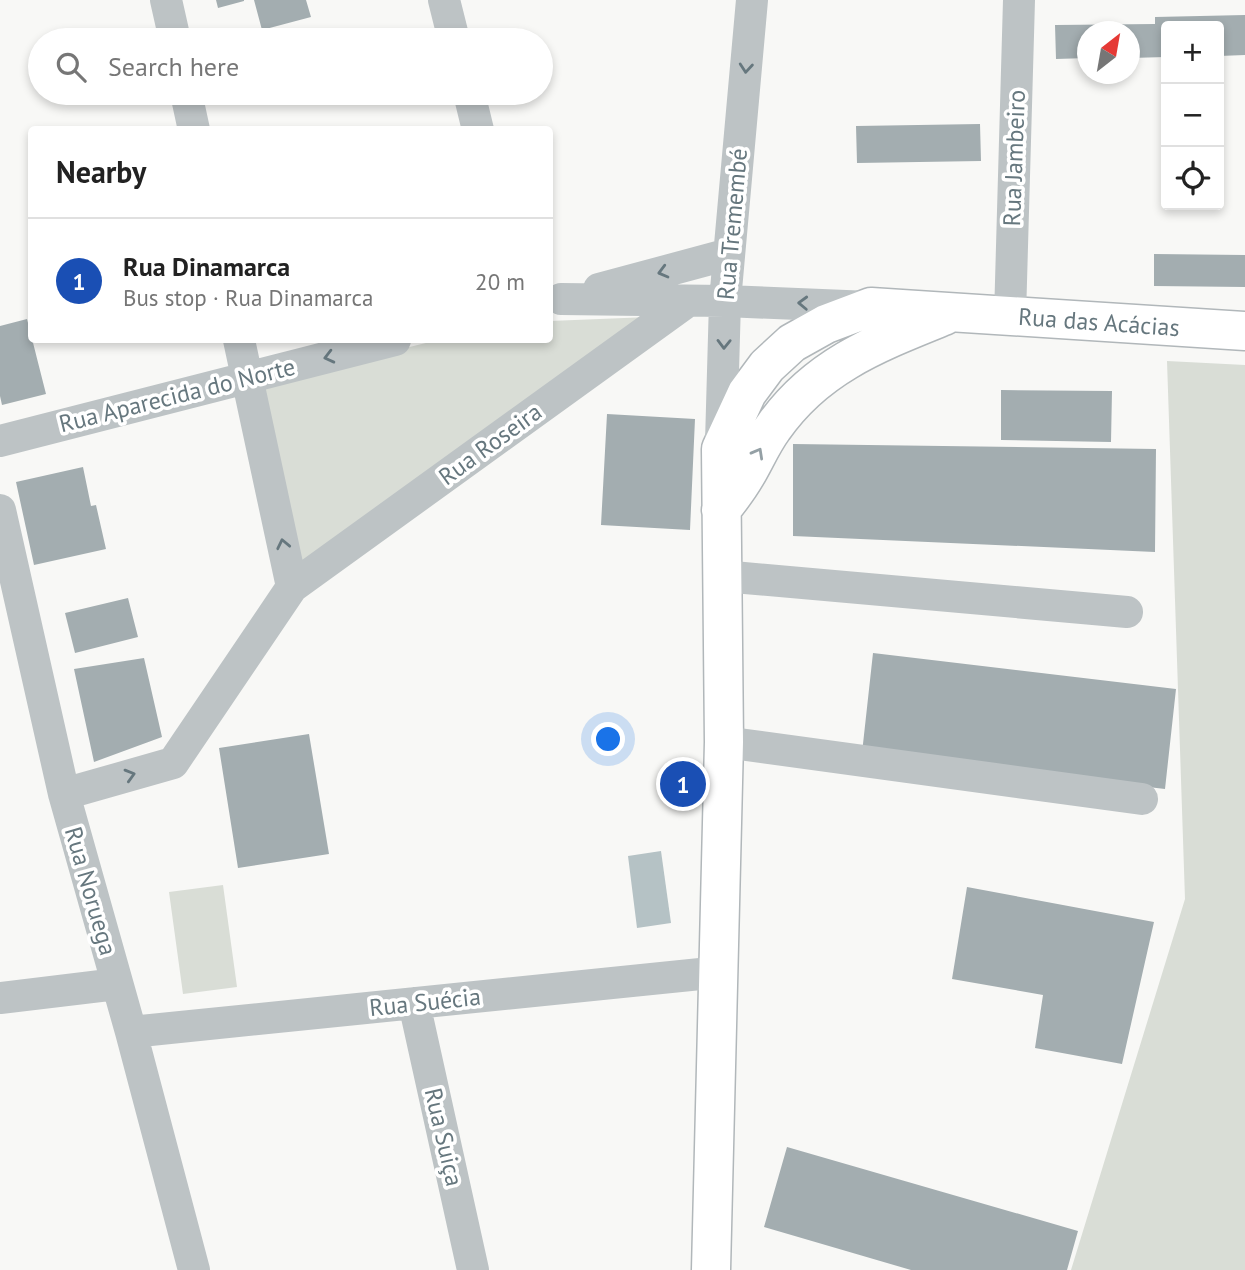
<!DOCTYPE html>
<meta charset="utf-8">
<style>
body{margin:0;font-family:"PT Sans",sans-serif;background:#f2f2f2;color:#222}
.controls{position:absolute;right:21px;top:21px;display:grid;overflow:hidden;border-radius:7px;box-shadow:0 4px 10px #0003}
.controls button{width:63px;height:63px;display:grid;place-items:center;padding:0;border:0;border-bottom:2px solid #e0e0e0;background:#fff;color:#222;font:35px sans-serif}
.compass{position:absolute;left:1077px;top:21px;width:63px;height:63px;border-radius:50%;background:#fff;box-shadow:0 4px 10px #0003;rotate:31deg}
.you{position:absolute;left:609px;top:740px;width:24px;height:24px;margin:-18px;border:5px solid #fff;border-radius:50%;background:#1a73e8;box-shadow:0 0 0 10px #1a73e833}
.badge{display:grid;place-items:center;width:46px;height:46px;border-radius:50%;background:#1a73e8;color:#fff;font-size:23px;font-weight:700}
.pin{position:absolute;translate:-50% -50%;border:4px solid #fff;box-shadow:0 2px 7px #0006}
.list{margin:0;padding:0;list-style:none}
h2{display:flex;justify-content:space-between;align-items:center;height:91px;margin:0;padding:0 28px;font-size:30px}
h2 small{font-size:23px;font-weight:400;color:#767676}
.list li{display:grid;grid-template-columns:46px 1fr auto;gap:21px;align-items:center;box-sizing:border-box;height:126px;padding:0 28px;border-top:2px solid #e0e0e0}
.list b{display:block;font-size:26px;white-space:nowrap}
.list p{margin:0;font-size:23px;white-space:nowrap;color:#767676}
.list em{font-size:23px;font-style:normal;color:#767676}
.icon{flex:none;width:38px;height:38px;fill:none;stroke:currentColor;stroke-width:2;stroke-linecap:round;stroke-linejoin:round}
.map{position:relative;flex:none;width:1245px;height:1270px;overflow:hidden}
.search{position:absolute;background:#fff;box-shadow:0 4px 10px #0003;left:28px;top:28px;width:525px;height:77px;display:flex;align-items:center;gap:18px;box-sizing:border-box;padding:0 24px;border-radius:38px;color:#767676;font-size:26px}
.panel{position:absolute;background:#fff;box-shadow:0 4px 10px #0003;left:28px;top:126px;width:525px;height:217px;border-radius:7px}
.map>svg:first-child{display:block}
</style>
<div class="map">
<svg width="1245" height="1270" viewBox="0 0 1245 1270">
<rect width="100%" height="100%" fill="#f8f8f6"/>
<path fill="#d9ddd6" d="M649 317 299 570 259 384 438 340H550V321Z
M1167 361 1245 365V1270H1071L1185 899Z
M223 885 237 987 183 994 169 892Z"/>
<path fill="#b5c2c5" d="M661 851 671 923 637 928 628 856Z"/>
<path fill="#a3adb0" d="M216 0H244V1L218 8Z
M254 0H306L311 17 262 30Z
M1245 15V55L1219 56V26H1166V57L1130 58V32H1088V58L1056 59 1055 25 1155 24V17Z
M980 124 981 161 857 163 856 126Z
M1154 254 1245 255V287L1154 286Z
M27 319 46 394 2 405 0 396V326Z
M1001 390 1112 391 1111 442 1001 440Z
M607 414 695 419 690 530 601 525Z
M793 444 1156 449 1155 552 793 536Z
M83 467 91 506 96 505 106 549 34 565 16 482Z
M128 598 138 637 75 653 65 613Z
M873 653 1176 689 1165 789 862 753Z
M144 658 162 737 94 762 74 669Z
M309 734 329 854 238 868 219 748Z
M967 887 1154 922 1122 1064 1035 1048 1043 995 952 979Z
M787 1147 1078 1231 1067 1270H911L764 1227Z"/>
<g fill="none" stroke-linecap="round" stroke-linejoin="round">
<defs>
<path id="major" d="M721 510C730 499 739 487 746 475 755 460 762 443 773 428 816 366 877 343 944 316
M711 1270 724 742 721 449 747 393 767 366 792 343 826 324 871 307 1245 331"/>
</defs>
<use href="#major" stroke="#b1b7ba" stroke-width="41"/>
<path stroke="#bdc3c5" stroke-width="32" d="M166 0 175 40
M444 0 454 40
M186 93 194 130
M469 93 478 130
M599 289 729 254
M561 299 725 301 870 307
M1010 317 1019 0
M0 441 395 340
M721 442 725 301 752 0
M0 510 64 794 131 1032 194 1270
M722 576 1127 612
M292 587 688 301
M724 742 1142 799
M64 794 173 763 292 587 239 340
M0 998 117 984
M414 1003 473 1270
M131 1032 720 972"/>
<use href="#major" stroke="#fff" stroke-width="38"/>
</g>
<defs><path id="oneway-chevron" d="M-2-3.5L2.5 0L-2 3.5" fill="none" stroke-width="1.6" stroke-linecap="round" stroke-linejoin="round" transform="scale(1.75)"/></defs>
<g stroke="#66777e">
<use href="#oneway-chevron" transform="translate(746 68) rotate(95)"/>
<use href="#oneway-chevron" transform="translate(663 272) rotate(165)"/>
<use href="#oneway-chevron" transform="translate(803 303) rotate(-178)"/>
<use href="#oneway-chevron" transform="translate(724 344) rotate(91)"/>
<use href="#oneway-chevron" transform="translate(329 357) rotate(166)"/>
<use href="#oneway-chevron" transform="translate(283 544) rotate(-102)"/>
<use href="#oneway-chevron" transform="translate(130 775) rotate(-16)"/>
</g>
<use stroke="#94a0a5" href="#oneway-chevron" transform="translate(758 453) rotate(-61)"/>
<g text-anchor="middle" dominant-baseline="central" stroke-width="7" stroke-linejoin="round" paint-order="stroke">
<g font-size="24" fill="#66777e" stroke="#fff">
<text transform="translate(1014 158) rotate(-88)">Rua Jambeiro</text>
<text transform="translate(732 224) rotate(-85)">Rua Tremembé</text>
<text transform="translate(1099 322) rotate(4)">Rua das Acácias</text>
<text transform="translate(177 395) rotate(-14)">Rua Aparecida do Norte</text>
<text transform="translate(490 444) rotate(-36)">Rua Roseira</text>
<text transform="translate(91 891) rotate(74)">Rua Noruega</text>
<text transform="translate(425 1002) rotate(-6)">Rua Suécia</text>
<text transform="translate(444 1137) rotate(77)">Rua Suiça</text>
</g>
</g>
</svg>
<div class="controls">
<button>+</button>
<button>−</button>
<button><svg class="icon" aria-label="locate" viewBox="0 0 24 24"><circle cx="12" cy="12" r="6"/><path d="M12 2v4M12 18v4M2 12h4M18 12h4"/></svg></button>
</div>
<svg class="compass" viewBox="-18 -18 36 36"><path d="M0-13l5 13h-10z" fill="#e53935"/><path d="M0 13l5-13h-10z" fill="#767676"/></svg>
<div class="you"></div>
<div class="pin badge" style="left:683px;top:784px;background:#1a4fb4">1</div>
<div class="search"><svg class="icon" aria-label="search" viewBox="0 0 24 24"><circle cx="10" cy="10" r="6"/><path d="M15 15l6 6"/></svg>Search here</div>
<section class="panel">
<h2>Nearby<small></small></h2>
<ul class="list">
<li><span class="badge" style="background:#1a4fb4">1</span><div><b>Rua Dinamarca</b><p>Bus stop · Rua Dinamarca</p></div><em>20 m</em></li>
</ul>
</section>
</div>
